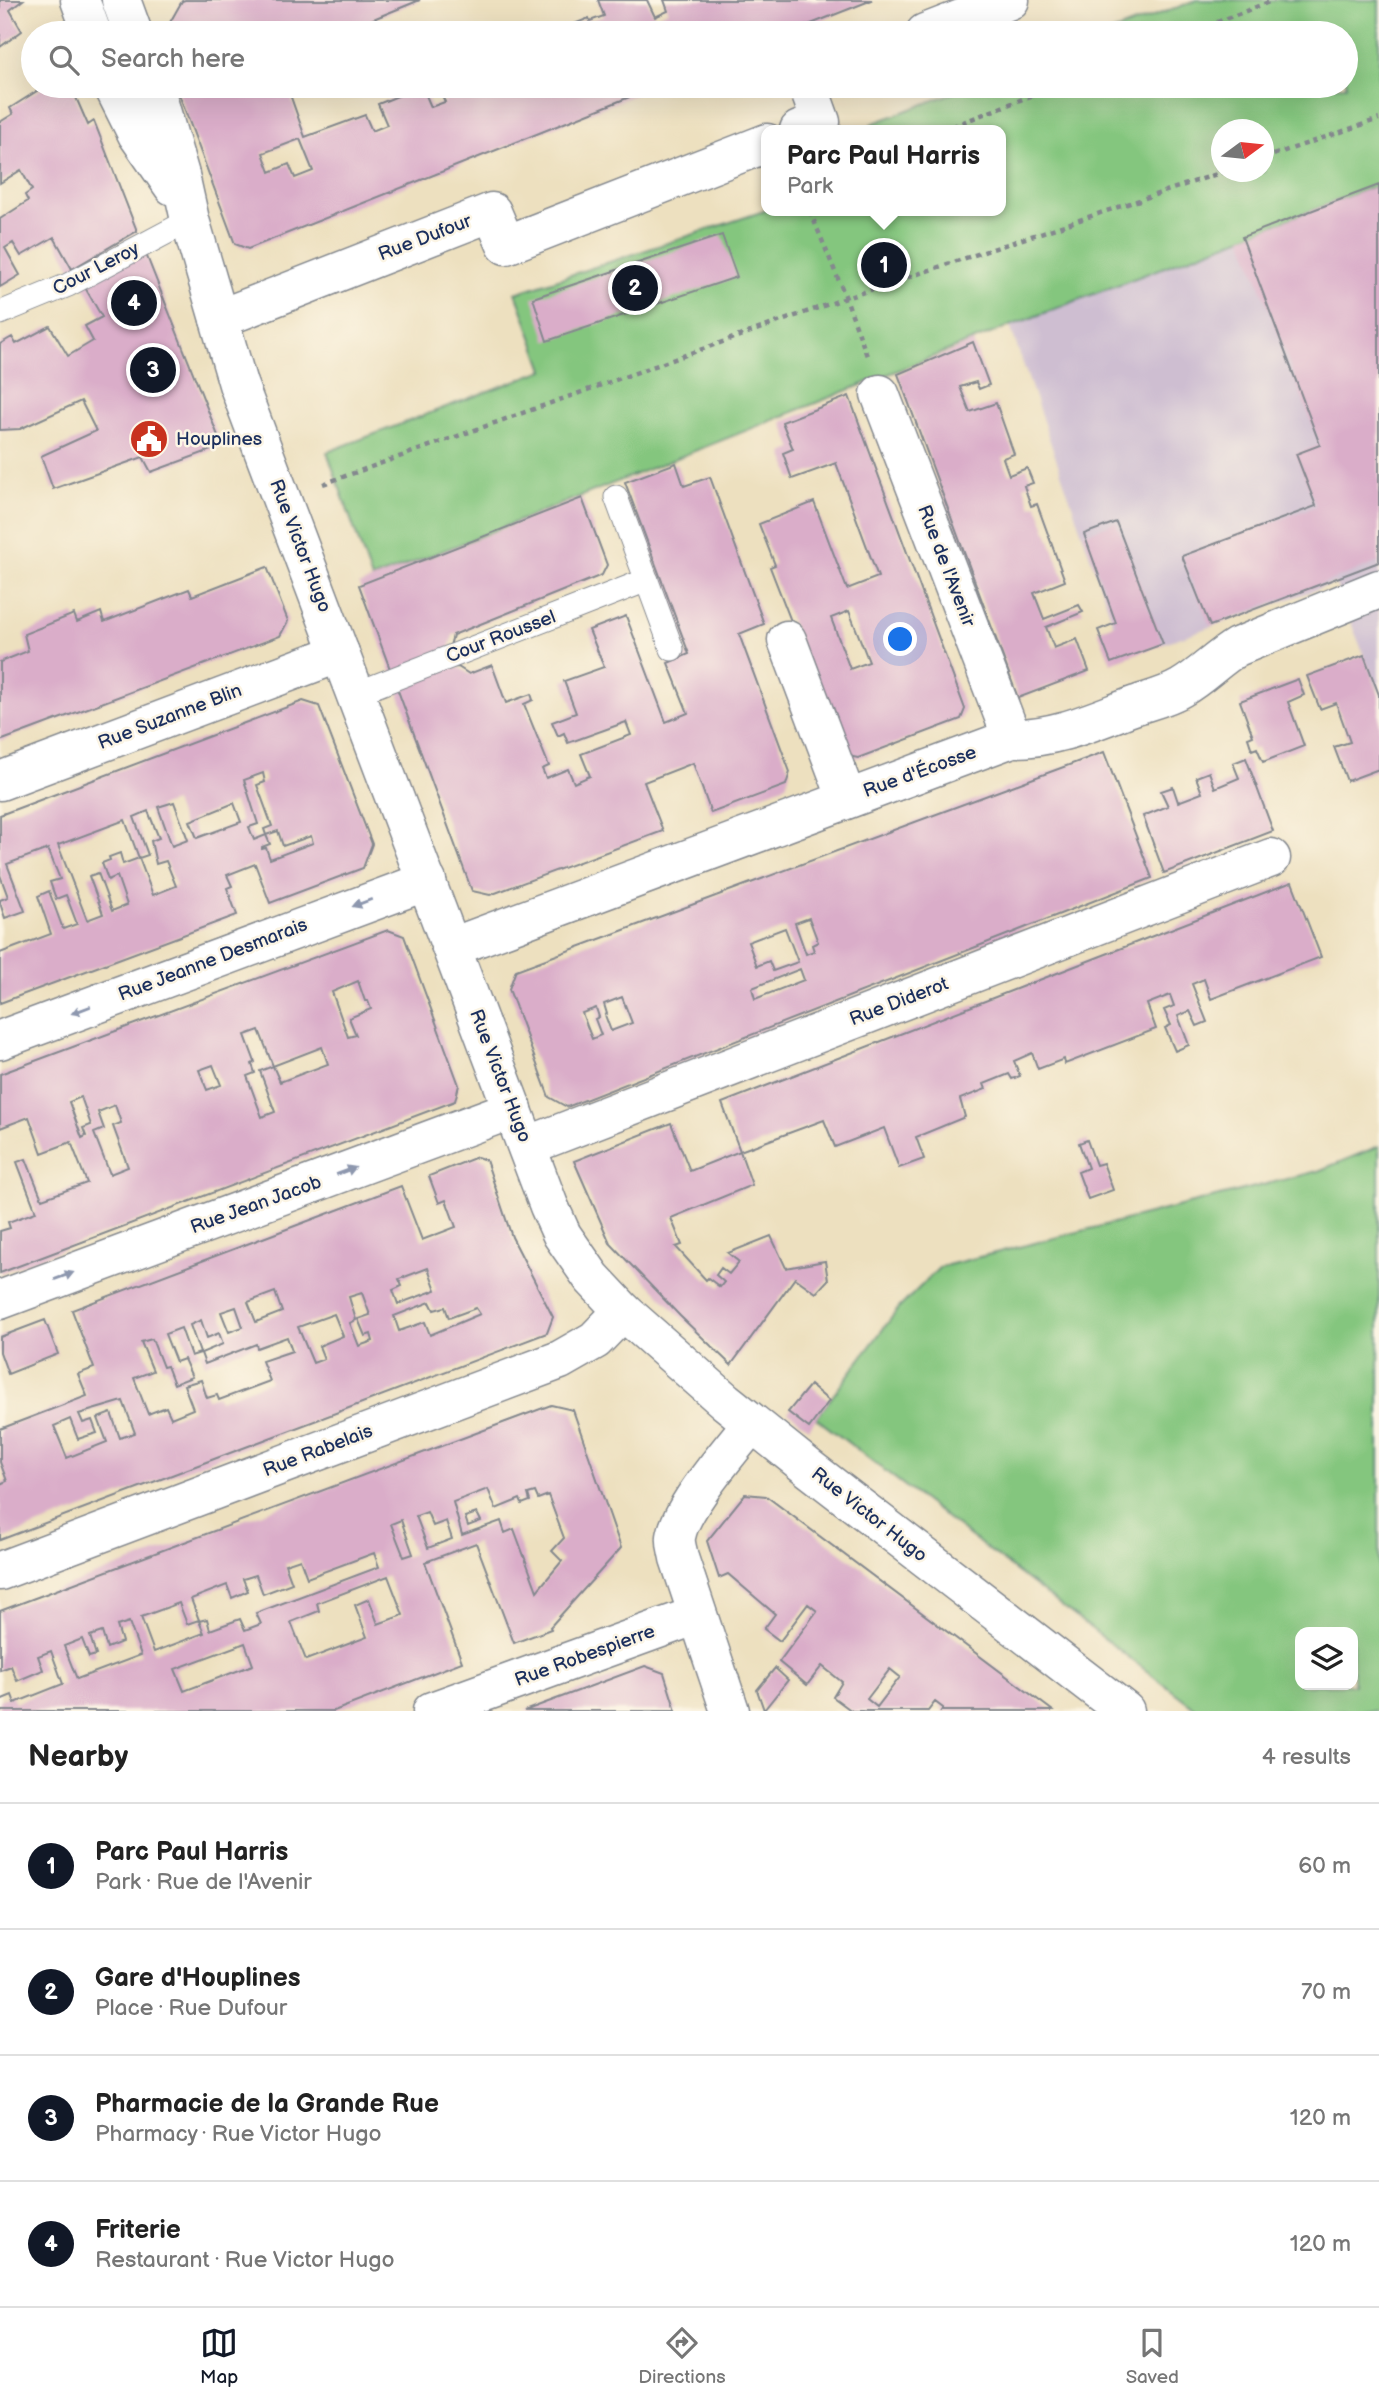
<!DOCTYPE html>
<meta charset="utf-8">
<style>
body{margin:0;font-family:"Balsamiq Sans",sans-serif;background:#f2f2f2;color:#222}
.controls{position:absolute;right:21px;bottom:21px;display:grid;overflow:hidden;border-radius:14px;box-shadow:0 7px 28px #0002}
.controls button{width:63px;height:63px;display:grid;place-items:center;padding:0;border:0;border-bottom:2px solid #e0e0e0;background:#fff;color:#222;font:35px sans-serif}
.compass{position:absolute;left:1211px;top:119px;width:63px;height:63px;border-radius:50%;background:#fff;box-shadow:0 7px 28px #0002;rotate:75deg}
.you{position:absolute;left:901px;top:640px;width:24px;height:24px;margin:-18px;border:5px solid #fff;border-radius:50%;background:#1a73e8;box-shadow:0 0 0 10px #1a73e833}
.badge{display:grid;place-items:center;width:46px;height:46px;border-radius:50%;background:#111827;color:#fff;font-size:23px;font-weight:700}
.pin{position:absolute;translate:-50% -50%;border:4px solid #fff;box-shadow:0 2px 7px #0006}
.popup{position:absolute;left:761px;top:125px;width:245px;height:91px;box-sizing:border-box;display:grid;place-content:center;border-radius:14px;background:#fff;filter:drop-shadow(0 2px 5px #0005);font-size:23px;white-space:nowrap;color:#767676}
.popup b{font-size:26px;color:#222}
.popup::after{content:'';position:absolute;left:50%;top:100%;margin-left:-14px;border:14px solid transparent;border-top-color:#fff}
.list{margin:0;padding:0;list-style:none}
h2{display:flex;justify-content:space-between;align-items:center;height:91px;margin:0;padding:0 28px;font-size:30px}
h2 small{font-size:23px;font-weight:400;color:#767676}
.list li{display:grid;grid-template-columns:46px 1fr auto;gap:21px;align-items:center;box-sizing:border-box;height:126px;padding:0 28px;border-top:2px solid #e0e0e0}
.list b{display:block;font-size:26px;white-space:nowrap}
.list p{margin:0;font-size:23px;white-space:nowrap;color:#767676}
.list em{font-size:23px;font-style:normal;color:#767676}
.icon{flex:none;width:38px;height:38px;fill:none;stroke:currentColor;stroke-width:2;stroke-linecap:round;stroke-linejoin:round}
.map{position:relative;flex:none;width:1379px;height:1711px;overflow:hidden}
.search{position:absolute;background:#fff;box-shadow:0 7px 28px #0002;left:21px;right:21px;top:21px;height:77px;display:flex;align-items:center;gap:18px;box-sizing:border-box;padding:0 24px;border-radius:38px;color:#767676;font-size:26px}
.sheet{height:595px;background:#fff}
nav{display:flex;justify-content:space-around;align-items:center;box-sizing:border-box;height:98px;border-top:2px solid #e0e0e0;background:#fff;font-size:19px;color:#767676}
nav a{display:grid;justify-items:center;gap:4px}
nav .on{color:#111827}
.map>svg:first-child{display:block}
</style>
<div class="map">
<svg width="1379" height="1711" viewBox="0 0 1379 1711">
<rect width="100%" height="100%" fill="#fcf5e5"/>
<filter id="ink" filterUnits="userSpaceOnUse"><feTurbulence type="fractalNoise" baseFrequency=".0143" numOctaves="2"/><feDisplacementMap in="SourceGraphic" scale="14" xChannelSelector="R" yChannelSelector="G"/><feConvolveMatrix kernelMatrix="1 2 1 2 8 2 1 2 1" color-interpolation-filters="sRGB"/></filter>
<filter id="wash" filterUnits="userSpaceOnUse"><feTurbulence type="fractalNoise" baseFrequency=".00686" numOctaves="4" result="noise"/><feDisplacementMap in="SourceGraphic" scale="28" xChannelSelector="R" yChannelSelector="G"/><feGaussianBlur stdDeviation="1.57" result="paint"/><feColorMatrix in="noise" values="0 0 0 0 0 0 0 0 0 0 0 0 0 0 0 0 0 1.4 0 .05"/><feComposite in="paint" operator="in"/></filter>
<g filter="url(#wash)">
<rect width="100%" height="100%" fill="#ede0bf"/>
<path fill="#cebed1" d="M1379 189V692L1335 583 1125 657 1010 326 1242 237Z"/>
<path fill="#84c67e" stroke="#507a6e" stroke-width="2" fill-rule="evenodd" d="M1197 0H1379V185L1010 326 372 579 327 452 544 370 516 293 767 210 1001 211V130H873L871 124 971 86H1346V33H1109ZM1222 130H1264V172H1222Z
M1379 1146V1711H1199L816 1418 899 1308 940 1267 1318 1171ZM1300 1632H1353V1685H1300Z"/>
<g id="blocks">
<path fill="#daadc9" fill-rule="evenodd" d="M0 0H23L10 10 22 31 0 47Z
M185 0H420L339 33H164L182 1Z
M598 0H647L655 17 668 11 664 0H872L788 33H552L589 18 590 21 604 16Z
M45 86H71L88 125 94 121 137 231 72 269 54 237 21 256 13 243 5 248 20 275 0 287V219L28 201 25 195 32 190 21 170 0 183V122L13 114 10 108Z
M176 86H287L305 137 365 115 372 131 387 125 378 104 422 86 431 107 445 102 438 86H469L472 91 485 86H657L248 249 235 244ZM300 139 313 171 295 178 289 164 270 172 263 153Z
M1379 185V562L1210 626 1182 556 1316 506 1296 454 1320 445 1242 237Z
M722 235 737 277 547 341 533 298Z
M144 249 222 446 151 472 143 457 53 489 41 456 96 431 81 401 20 429 0 430V344L12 337 16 344 50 326 68 356 93 341 85 326 102 317 83 284Z
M973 342 989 385 979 389 976 382 960 387 970 412 996 403 1014 454 1003 458 1009 475 1027 468 1033 483 1024 486 1031 506 1037 504 1065 581 1034 593 1044 619 1079 605 1083 612 1046 627 1054 648 1077 639 1089 671 1018 698 898 374Z
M849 396 965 709 961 719 858 758 843 755 770 567 775 565 759 524 814 502 847 589 878 577 836 463 792 479 783 453 793 449 782 422ZM849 611 869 662 850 669 831 618Z
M676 463 684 486 710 477 764 624 739 634 790 772 786 785 711 813 693 763 644 782 663 831 490 895 472 891 359 585 582 498 607 565 602 575 453 635 444 668 458 667 469 674 492 665 506 703 531 694 533 700 524 704 549 766 542 769 546 778 568 769 574 783 590 776 581 754 631 735 626 722 568 743 564 733 558 736 552 722 576 713 564 681 604 667 589 630 626 616 666 722 688 713 668 663 689 654 625 482Z
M1116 522 1163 644 1111 663 1098 630 1116 623 1084 534Z
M267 567 288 621 280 636 0 741V662L28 651 24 634 74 614 77 622 101 612 104 622 189 589 192 596Z
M1364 655 1379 695V769L1347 781 1334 747 1350 742 1336 703 1320 709 1307 676Z
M1298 679 1304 695 1288 702 1304 746 1263 762 1257 748 1252 750 1248 738 1253 736 1240 701Z
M303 701 319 706 372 844 363 868 270 903 255 864 227 875 232 886 227 888 237 915 0 1003V953L51 934 38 896 49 891 63 929 77 924 66 895 56 899 50 882 60 879 48 849 7 864 25 911 5 918 0 903V900L8 897 0 875V815ZM263 773 265 782 257 785 272 826 264 829 266 835 278 831 283 846 311 836 313 843 270 859 266 848 262 849V847L270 844 266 835 254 840 249 827 258 824 244 780ZM174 802 188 840 172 846 158 807ZM234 803 241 822 197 838 190 821ZM148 811 159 838 151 841 156 864 166 861 176 886 153 895 139 858 123 864 120 853 109 857 110 860 102 863 108 880 117 876 127 905 112 911 98 873 89 876 103 914 87 920 58 845 125 820 139 858 148 855 134 817Z
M1104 752 1152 878 567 1107 549 1097 509 989 516 970ZM809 918 818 942 812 945 814 951 806 954 795 923ZM785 928 798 962 773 971 769 961 757 966 748 942ZM800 969 804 980 755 999 752 988ZM622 997 632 1023 611 1031 605 1015 607 1014 604 1004ZM596 1008 599 1017 595 1019 601 1035 592 1039 582 1013Z
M1246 758 1273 831 1164 873 1143 816 1168 806 1161 791 1173 787 1178 802 1202 793 1196 777 1209 772 1215 788 1239 778 1233 763Z
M1292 882 1321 957 1211 999 1204 979 1192 984 1207 1022 1197 1026 1190 1011 1178 1016 1189 1045 1175 1051 1165 1028 1171 1025 1164 1010 1174 1006 1170 995 1147 1004 1156 1029 1065 1064 1064 1059 1038 1069 1032 1053 1014 1061 1020 1076 1012 1079 1009 1074 984 1084 986 1089 960 1099 965 1117 916 1137 924 1159 899 1168 884 1128 835 1147 824 1120 740 1151 722 1103Z
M388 930 404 936 459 1085 455 1101 0 1273V1231L10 1228 8 1222 36 1212 17 1162 26 1159 42 1199 87 1183 71 1142 42 1153 29 1117 0 1128V1074ZM358 981 365 1001H368L371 1009 349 1018 356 1035 348 1037 332 992ZM259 1030 273 1066 322 1047 328 1064 280 1082 273 1066 260 1071 275 1112 262 1117 247 1076 255 1073 252 1064 255 1062 245 1035ZM213 1065 221 1085 207 1090 199 1070ZM81 1097 91 1125 83 1128 86 1136 82 1138 69 1102ZM115 1105 121 1123 113 1126 128 1167 110 1174 94 1133 104 1129 98 1112Z
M671 1123 690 1171 740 1151 752 1185 671 1218 682 1245 676 1247 706 1280 708 1278 720 1287 724 1282 716 1275 721 1268 729 1274 739 1262 728 1253 771 1236 786 1268 825 1261 828 1280 816 1293 795 1278 731 1365 680 1316 610 1243 574 1161Z
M1087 1140 1096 1165 1103 1163 1113 1190 1088 1199 1078 1172 1088 1168 1079 1143Z
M477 1157 486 1160 512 1237 553 1317 547 1333 0 1540V1484L7 1481 0 1462V1429L87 1396 78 1374 94 1368 72 1310 401 1186 422 1240 456 1227 446 1200 439 1203 429 1176ZM428 1268 436 1290 398 1304 393 1290 402 1286 399 1279ZM275 1292 282 1312 256 1322 248 1302ZM362 1293 370 1315 358 1319 365 1336 371 1334 373 1341 359 1346 350 1323 356 1320 349 1297ZM430 1302 434 1310 445 1307 449 1318 476 1308 480 1314 430 1335 425 1322 399 1331 394 1316ZM236 1307 243 1327 229 1332 221 1312ZM334 1314 343 1336 319 1346 324 1359 313 1363 298 1327ZM201 1320 207 1338 219 1333 223 1344 201 1353 205 1364 256 1344 257 1348 287 1337 292 1351 262 1361 270 1381 219 1400 217 1395 207 1398 201 1380 184 1385 193 1409 171 1418 166 1407 148 1414 134 1378 153 1371 141 1342 152 1339 163 1367 167 1366 174 1384 192 1377 184 1359 176 1362 165 1334 181 1328 191 1356 200 1353 190 1325ZM123 1401 135 1433 120 1438 111 1413 98 1418 107 1442 67 1458 54 1426 70 1419 78 1439 87 1436 97 1433 92 1420 83 1423 79 1414Z
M45 1320 58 1354 8 1374 0 1352V1337Z
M810 1385 829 1401 809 1428 788 1412Z
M551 1405 573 1410 621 1548 550 1627 551 1629 514 1643 476 1543 425 1562 462 1662 334 1711H0V1700L12 1695 15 1703 63 1684 51 1651 38 1656 43 1670 17 1681 11 1666 0 1670V1611ZM488 1489 496 1509 520 1499 522 1504 530 1501 528 1494 535 1492 538 1499 548 1495 564 1538 552 1551 562 1561 537 1591 514 1529 505 1533 501 1521 462 1535 453 1502ZM427 1512 433 1526 446 1521 452 1539 428 1548 416 1516ZM401 1520 413 1554 404 1557 391 1524ZM374 1553 379 1567 256 1613 261 1624 245 1630 240 1619 210 1630 207 1619 199 1621 204 1633 154 1652 141 1617 179 1603 187 1624 199 1620 191 1599 227 1585 232 1598 248 1591 243 1579 256 1575 263 1594 292 1583 285 1564 300 1559 307 1578ZM388 1576 403 1615 378 1624 369 1599 355 1605 367 1637 306 1660 291 1622 319 1611 317 1603ZM129 1622 141 1655 77 1679 64 1646 82 1639 89 1657 96 1655 90 1636 102 1632 107 1648 122 1642 117 1626ZM245 1643 253 1665 184 1691 175 1669Z
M745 1494 766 1496 1053 1711H941L943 1708 935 1702 928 1711H852L833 1697 842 1682 822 1666 807 1685 779 1662 817 1611 808 1604 780 1641 764 1629 775 1614 728 1574 719 1578 707 1541ZM890 1669 900 1677 877 1707 867 1699Z
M477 1513 481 1521 468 1526 465 1517Z
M645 1666 664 1673 676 1711H524Z
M775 1668 788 1680 764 1710 757 1690Z"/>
</g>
</g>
<g filter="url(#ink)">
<use href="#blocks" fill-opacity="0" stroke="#84888e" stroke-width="2"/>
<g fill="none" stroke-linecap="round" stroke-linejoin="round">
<defs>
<path id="lane" d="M0 313 68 285 190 220
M616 497 672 649
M355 694 647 580"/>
<path id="street" d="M925 33 1010 0
M799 130 821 122 808 86
M219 319 492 212 506 245 767 143
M880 394 1012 738
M787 640 847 799
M0 781 340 653
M452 947 1012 738C1056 739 1095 720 1136 705 1151 700 1168 696 1181 688 1202 676 1217 659 1237 647L1379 589
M0 1040 427 881
M527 1146 1271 858
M0 1300 513 1109
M0 1571 560 1360 595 1340 623 1311
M432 1711 697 1615
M730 1711 679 1558C678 1551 675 1544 676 1537 681 1506 731 1450 751 1424"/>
<path id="secondary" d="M80 0 92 33
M121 0 133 33
M113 86 137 134 173 186
M154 86 180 175 190 220 238 384 549 1206 562 1235 592 1278 623 1311 725 1401 810 1469 1125 1711"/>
</defs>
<use href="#lane" stroke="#84888e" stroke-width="25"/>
<use href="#street" stroke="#84888e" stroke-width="41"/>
<use href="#secondary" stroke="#84888e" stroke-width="41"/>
<path stroke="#84888e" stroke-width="4.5" stroke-dasharray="5 5" stroke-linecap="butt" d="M1189 33 1274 0
M943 130 1056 86
M1264 158 1379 119
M810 211 846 298 867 356
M323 484 846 298 1223 172"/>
<use href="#lane" stroke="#fff" stroke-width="23"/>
<use href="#street" stroke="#fff" stroke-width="38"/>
<use href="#secondary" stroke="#fff" stroke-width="38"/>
</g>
<defs><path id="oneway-solid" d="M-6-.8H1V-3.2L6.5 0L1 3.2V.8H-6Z" transform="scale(1.75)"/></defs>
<g fill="#8d97ae">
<use href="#oneway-solid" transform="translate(362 903) rotate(159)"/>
<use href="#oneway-solid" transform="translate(81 1010) rotate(159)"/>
<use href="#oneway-solid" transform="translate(346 1171) rotate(-20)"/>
<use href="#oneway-solid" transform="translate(64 1276) rotate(-20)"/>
</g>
</g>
<defs>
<symbol id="civic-disc" viewBox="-11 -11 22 22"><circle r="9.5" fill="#c8321e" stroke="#fcf5e5"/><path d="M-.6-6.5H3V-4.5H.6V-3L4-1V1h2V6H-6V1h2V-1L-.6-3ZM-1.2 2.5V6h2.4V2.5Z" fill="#fff"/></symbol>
</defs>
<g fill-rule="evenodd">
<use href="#civic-disc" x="127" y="417" width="44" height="44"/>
</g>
<g text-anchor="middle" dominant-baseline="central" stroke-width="5" stroke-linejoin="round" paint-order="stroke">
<g font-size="19" fill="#1b2f5e" stroke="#fcf5e5">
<text transform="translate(425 238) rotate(-21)">Rue Dufour</text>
<text transform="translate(96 269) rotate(-27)">Cour Leroy</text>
<text transform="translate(300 546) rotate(69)">Rue Victor Hugo</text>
<text transform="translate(946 566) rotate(69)">Rue de l'Avenir</text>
<text transform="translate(501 637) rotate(-21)">Cour Roussel</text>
<text transform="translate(170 717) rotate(-21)">Rue Suzanne Blin</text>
<text transform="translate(920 772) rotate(-20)">Rue d'Écosse</text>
<text transform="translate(213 960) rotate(-21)">Rue Jeanne Desmarais</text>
<text transform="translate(899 1002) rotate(-21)">Rue Diderot</text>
<text transform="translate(500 1076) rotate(69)">Rue Victor Hugo</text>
<text transform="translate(256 1205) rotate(-20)">Rue Jean Jacob</text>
<text transform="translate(318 1451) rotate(-21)">Rue Rabelais</text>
<text transform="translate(869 1515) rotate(38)">Rue Victor Hugo</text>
<text transform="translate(585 1656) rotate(-20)">Rue Robespierre</text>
</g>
<g font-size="19" fill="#1b2f5e" stroke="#fcf5e5" text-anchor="start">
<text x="176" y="439">Houplines</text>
</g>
</g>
</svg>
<div class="controls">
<button><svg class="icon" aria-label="layers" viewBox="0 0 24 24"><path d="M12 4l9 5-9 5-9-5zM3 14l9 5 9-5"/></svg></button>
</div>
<svg class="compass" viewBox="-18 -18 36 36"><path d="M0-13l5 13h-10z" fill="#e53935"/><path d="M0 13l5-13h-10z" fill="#767676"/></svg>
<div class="you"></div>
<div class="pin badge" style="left:884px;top:265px">1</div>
<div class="popup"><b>Parc Paul Harris</b>Park</div>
<div class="pin badge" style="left:635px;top:288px">2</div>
<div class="pin badge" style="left:153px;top:370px">3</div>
<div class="pin badge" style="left:134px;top:303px">4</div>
<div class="search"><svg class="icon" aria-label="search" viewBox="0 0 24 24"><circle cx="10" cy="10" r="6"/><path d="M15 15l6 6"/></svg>Search here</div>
</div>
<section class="sheet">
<h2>Nearby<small>4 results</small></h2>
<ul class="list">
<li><span class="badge">1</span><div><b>Parc Paul Harris</b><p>Park · Rue de l'Avenir</p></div><em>60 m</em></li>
<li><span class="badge">2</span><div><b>Gare d'Houplines</b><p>Place · Rue Dufour</p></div><em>70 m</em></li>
<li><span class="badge">3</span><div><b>Pharmacie de la Grande Rue</b><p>Pharmacy · Rue Victor Hugo</p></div><em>120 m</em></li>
<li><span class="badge">4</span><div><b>Friterie</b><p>Restaurant · Rue Victor Hugo</p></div><em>120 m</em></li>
</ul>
</section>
<nav>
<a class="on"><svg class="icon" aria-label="map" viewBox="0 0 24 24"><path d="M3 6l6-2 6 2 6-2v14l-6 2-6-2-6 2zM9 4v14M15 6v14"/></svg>Map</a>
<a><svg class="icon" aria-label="directions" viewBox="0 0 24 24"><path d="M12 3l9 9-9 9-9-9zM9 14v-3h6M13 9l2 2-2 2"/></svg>Directions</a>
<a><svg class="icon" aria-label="saved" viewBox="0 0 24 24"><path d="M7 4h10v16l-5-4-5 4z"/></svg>Saved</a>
</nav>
